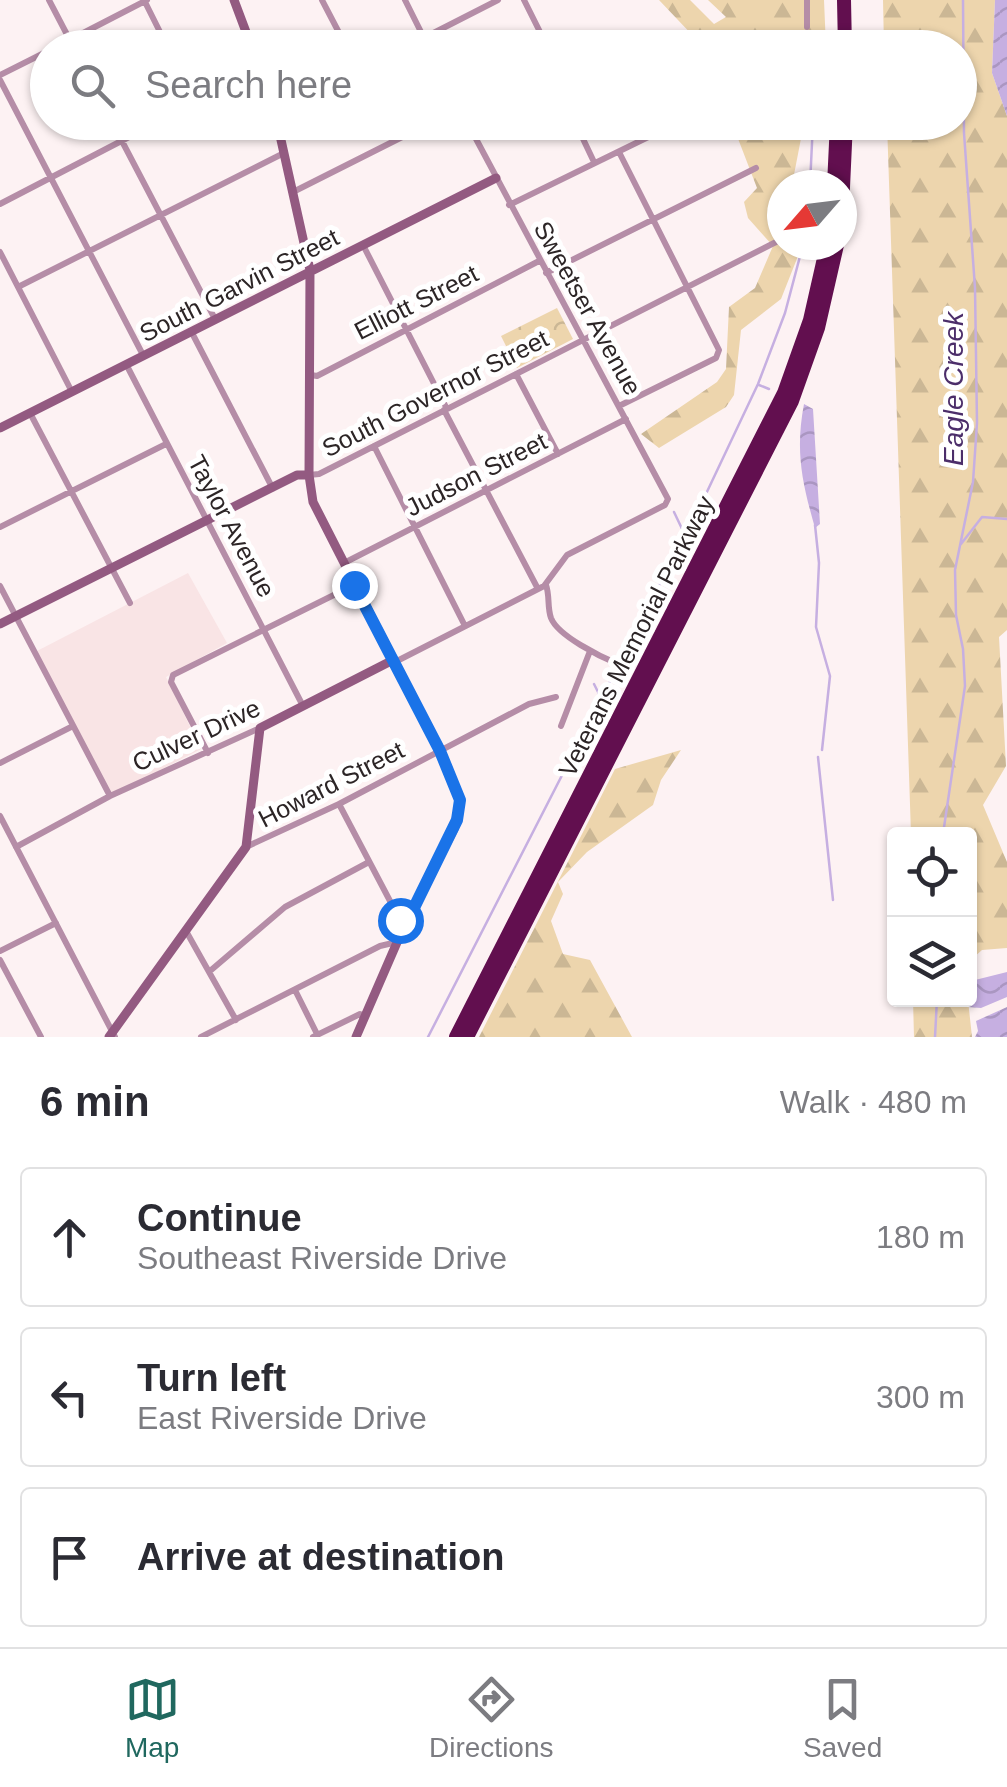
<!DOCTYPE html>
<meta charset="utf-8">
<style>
body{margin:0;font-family:Helvetica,sans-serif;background:#f2f2f3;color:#2b2b33}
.controls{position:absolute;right:30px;bottom:30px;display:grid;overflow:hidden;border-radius:10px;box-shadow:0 2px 8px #0004}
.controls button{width:90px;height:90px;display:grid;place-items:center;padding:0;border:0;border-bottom:2px solid #e1e1e2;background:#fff;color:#2b2b33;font:50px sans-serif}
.compass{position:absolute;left:767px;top:170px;width:90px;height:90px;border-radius:50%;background:#fff;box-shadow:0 2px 8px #0004;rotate:242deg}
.stop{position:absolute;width:30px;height:30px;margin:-22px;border:8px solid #1a73e8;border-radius:50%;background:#fff}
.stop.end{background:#1a73e8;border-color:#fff;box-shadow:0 2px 10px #0008}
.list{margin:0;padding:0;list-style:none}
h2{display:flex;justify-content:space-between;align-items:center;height:130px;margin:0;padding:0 40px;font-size:42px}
h2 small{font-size:32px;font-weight:400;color:#7c7c81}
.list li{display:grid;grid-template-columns:65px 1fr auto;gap:30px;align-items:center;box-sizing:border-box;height:140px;margin:0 20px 20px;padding:0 20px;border:2px solid #e1e1e2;border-radius:10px}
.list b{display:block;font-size:38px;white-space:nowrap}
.list p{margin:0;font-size:32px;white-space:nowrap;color:#7c7c81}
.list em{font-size:32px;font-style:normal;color:#7c7c81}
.icon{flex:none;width:55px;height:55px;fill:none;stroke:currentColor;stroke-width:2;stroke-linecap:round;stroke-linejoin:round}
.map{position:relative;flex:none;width:1007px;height:1037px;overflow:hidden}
.search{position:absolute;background:#fff;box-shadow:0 2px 8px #0004;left:30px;right:30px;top:30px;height:110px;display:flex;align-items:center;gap:25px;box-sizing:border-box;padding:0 35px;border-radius:55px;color:#7c7c81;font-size:38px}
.sheet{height:610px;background:#fff}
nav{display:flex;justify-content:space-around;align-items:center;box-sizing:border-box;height:140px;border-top:2px solid #e1e1e2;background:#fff;font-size:28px;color:#7c7c81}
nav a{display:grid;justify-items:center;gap:5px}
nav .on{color:#20685f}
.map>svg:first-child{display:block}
</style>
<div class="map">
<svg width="1007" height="1037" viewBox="0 0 1007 1037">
<defs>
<pattern id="forest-firs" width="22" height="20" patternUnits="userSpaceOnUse" patternTransform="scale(2.5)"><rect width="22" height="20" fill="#edd5ad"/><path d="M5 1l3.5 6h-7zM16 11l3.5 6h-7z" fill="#cbb795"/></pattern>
<pattern id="park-crowns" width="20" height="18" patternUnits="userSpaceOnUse" patternTransform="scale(2.5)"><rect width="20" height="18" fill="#edd5ad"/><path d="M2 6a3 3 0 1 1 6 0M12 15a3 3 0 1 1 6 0" fill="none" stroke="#cbb795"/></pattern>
<pattern id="water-waves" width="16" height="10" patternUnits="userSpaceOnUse" patternTransform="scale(2.5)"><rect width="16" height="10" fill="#c6afe1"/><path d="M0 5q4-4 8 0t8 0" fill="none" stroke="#aa96c1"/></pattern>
</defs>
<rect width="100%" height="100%" fill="#fdf2f3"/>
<path fill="#f9e4e5" d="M188 573 227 643 166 677 201 749 110 796 35 652Z"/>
<path fill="url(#forest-firs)" d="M659 0H690L714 24 726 17 708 0H824L826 47H710L696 39Z
M883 0H995L992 73 1007 116V630L999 637 1006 766 983 805 1007 862V948L982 950 973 958 970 985V834H911L887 123 960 122V48L884 47Z
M732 123H804L792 185H782V245H800V251L781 299 741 330 734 395 726 407 659 448 641 434 717 382 726 369 729 307 755 288 773 246 748 218 744 202 757 188Z
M681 750 661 780 653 805 587 852 558 882 563 894 551 921 563 954 590 960 632 1037H479L615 769Z
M913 1000H968L972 1037H914Z"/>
<path fill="url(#park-crowns)" d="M557 308 573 339 517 368 501 336Z"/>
<path fill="url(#water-waves)" d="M995 0H1007V116L992 73Z
M804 404 813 409 820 524 815 528C802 482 795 451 804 404Z
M1007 972V997L981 1008 968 1007 971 981Z
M1007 1007V1037H975L978 1031 976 1021Z"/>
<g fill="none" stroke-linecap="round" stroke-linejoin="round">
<path stroke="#c6afe1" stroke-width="2.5" d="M810 185 813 122
M759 385 769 389
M674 512 684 533
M815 525 819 563 816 627 830 676 822 750
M961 544 982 517 1007 519
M594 684 600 696
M818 757 833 900
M943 834 965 686 963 649 956 615 955 570 973 482 977 423 975 288 964 133 963 0
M428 1037 705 496 758 384 785 313 803 245
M935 1037 937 999"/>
<path stroke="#b58da7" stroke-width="6" d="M49 0 74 48
M144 0 168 48
M322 0 347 48
M405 0 429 48
M524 0 548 48
M807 27V0
M54 48 147 0
M404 48 498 0
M0 75 48 51
M0 80 143 355
M112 122 215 319
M575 122 594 162
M619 152 719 350 716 358 619 406
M293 192 432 122
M0 204 158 122
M509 205 679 122
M363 245 447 409
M0 252 72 392
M546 273 756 168
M18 287 284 153
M191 331 272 487
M126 364 303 706
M516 374 558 454
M311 375 317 376 539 261
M444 410 538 589
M30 413 130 603
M374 446 465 626
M309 475 319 474 778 241
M0 527 166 444
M344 563 626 419
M546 585C550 596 547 607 551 618 558 636 601 657 618 664
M0 586 110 796
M395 662 544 586 567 555 665 505 668 499 467 122
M561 726 590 651
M208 753 171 682 173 675 354 585
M0 763 73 726
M339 804 400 920 405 924
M0 816 115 1037
M16 847 110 796 260 728
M246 847 339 804 529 704 556 697
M186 931 236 1020
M0 951 56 923
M0 960 41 1037
M210 971 285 907 369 862
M295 990 317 1034
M201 1037 380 946 397 942
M313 1037 360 1014 365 1016"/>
<path stroke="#935a81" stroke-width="9" d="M234 0 252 48
M277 122 310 270 309 475 313 502 440 751 460 800 454 829 405 924 356 1037
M0 428 496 178
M0 624 297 475H309
M109 1037 246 847 260 728 393 660"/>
<path stroke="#620f4f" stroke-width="14" d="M844 0 845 48
M834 185 837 122
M842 209 846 122
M456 1037 784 393 810 320 827 245
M467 1037 792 401 818 328 837 245"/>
</g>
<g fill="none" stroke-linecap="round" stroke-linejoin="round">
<path stroke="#1a73e8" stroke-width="12" d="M354 585 440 751 460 800 457 820 406 924 400 920"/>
</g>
<g text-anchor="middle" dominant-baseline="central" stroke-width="10" stroke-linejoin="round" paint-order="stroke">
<g font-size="25" fill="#2c2526" stroke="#fff">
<text transform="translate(239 285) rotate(-27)">South Garvin Street</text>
<text transform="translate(416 302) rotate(-27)">Elliott Street</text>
<text transform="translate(588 308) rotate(61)">Sweetser Avenue</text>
<text transform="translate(435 393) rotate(-27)">South Governor Street</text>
<text transform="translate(476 474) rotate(-27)">Judson Street</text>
<text transform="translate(232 526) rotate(62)">Taylor Avenue</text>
<text transform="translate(636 636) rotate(-63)">Veterans Memorial Parkway</text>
<text transform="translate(196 735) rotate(-25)">Culver Drive</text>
<text transform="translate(331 784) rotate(-27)">Howard Street</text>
</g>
<g font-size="28" font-style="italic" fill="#4c2e6a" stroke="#fff">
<text transform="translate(953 389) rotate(-90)">Eagle Creek</text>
</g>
</g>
</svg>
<div class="controls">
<button><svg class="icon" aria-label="locate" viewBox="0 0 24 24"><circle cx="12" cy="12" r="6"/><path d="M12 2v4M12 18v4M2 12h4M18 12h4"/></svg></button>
<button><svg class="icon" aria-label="layers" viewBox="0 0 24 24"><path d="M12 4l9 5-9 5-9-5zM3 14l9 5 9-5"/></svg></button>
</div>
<svg class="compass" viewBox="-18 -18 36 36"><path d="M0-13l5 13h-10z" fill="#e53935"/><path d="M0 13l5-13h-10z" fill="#7c7c81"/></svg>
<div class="stop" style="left:400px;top:920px"></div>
<div class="stop end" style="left:354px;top:585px"></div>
<div class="search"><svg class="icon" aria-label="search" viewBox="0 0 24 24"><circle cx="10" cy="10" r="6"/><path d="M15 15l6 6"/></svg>Search here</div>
</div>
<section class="sheet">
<h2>6 min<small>Walk · 480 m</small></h2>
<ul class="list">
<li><svg class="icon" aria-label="ahead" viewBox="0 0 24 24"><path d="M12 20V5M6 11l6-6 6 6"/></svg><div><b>Continue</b><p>Southeast Riverside Drive</p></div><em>180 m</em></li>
<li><svg class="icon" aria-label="left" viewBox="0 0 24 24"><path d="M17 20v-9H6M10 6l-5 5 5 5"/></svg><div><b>Turn left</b><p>East Riverside Drive</p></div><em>300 m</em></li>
<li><svg class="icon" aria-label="arrive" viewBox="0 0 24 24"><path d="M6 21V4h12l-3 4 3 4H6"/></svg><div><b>Arrive at destination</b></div></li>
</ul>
</section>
<nav>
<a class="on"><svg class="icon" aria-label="map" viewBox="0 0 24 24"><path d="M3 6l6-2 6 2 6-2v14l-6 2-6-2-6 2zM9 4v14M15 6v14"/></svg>Map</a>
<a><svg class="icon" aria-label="directions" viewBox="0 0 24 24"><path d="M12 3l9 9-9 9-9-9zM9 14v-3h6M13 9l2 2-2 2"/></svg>Directions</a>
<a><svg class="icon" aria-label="saved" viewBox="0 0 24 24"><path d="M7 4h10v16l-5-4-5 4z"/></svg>Saved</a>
</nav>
